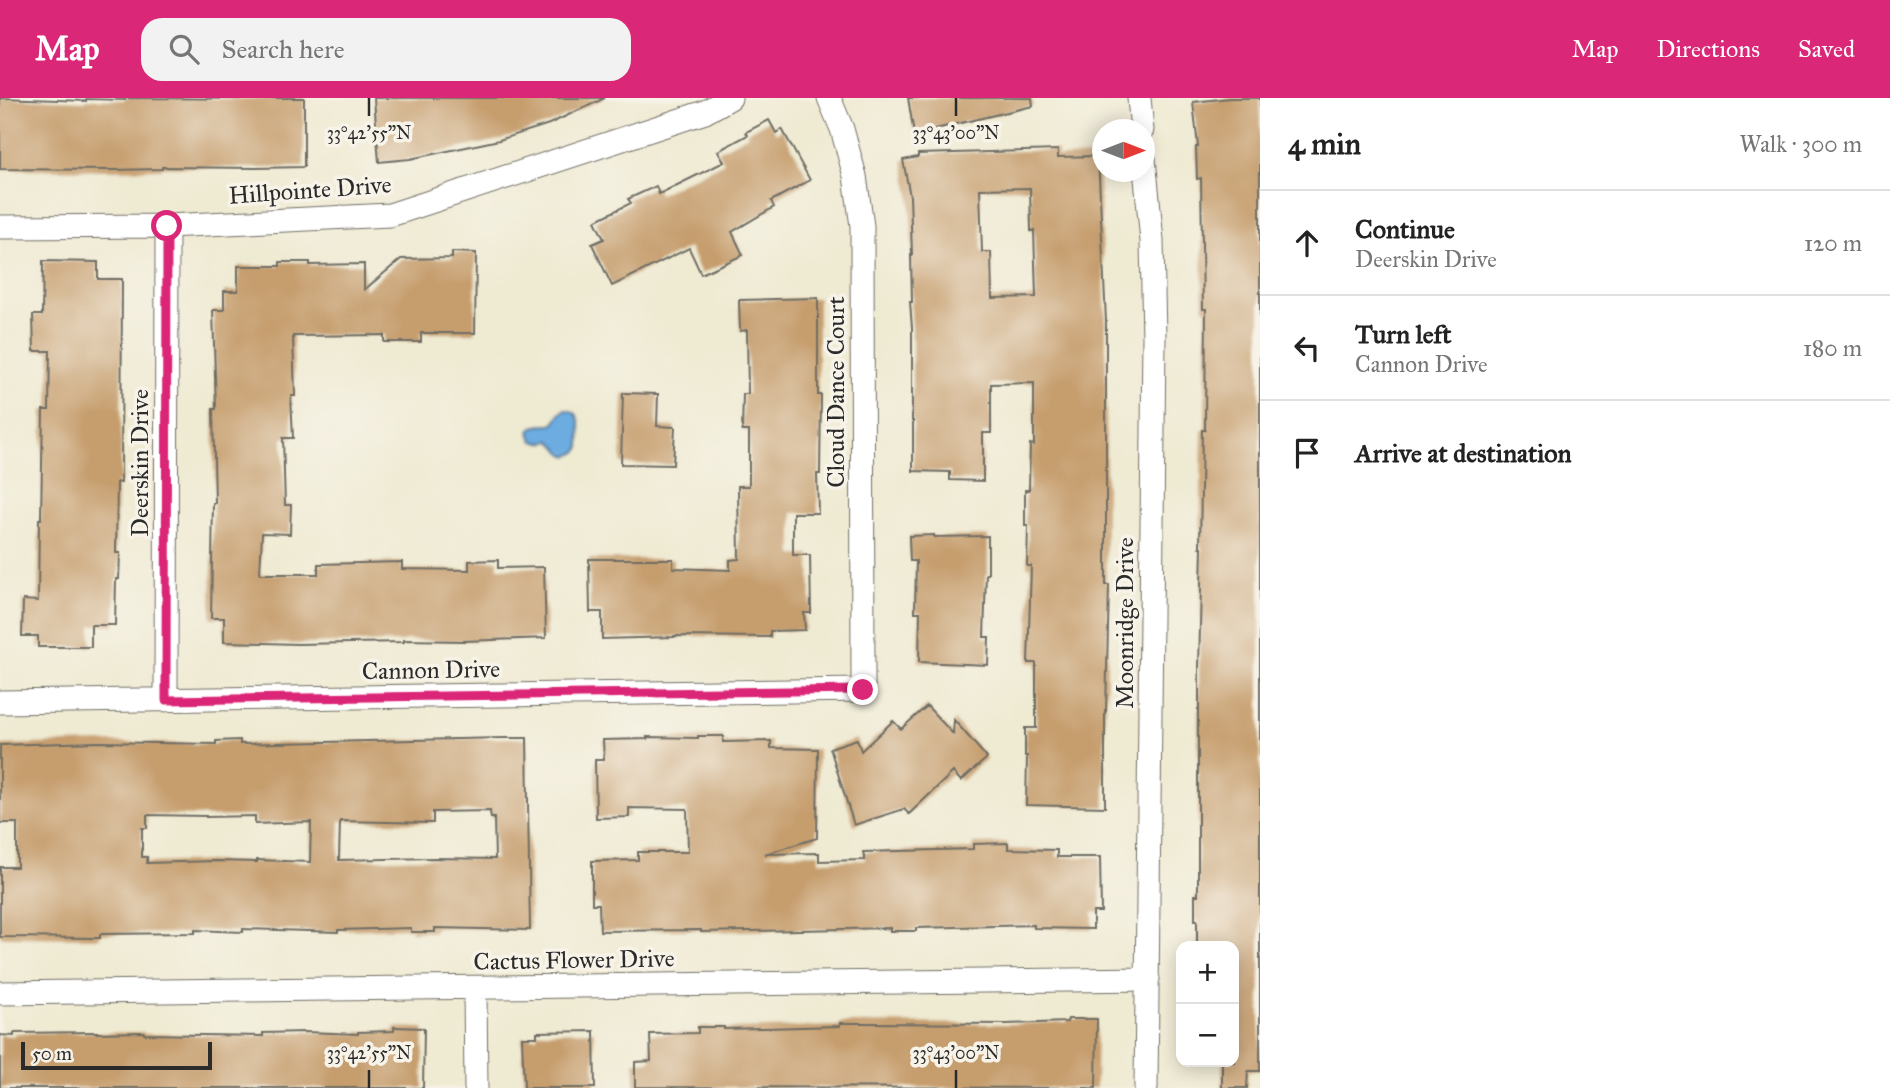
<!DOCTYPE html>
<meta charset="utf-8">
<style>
body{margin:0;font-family:"IM FELL Great Primer",serif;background:#f2f2f2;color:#222}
.controls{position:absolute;right:21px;bottom:21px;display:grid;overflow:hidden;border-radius:14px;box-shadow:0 4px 18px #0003}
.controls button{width:63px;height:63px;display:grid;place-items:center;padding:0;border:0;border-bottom:2px solid #e0e0e0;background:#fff;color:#222;font:35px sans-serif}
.compass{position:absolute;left:1092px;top:21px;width:63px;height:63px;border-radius:50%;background:#fff;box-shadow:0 4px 18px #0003;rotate:90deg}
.scale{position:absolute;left:21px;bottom:18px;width:191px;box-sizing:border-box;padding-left:7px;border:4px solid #2b2b2b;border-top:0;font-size:19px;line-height:24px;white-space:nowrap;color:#2b2b2b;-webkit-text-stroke:5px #f7f3e8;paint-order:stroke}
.stop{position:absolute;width:21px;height:21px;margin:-16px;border:5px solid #db2777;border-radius:50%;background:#fff}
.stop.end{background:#db2777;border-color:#fff;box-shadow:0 2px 7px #0008}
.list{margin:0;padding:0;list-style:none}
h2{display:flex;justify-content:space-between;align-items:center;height:91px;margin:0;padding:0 28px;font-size:30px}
h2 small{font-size:23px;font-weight:400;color:#767676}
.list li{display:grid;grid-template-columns:46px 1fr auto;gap:21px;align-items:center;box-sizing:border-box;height:105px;padding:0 28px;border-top:2px solid #e0e0e0}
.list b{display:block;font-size:26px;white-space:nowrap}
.list p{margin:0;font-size:23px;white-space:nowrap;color:#767676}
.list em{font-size:23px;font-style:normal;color:#767676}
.icon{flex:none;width:38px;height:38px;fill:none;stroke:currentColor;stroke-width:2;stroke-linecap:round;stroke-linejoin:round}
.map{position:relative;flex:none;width:1260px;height:990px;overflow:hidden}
header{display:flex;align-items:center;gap:42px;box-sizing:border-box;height:98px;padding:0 35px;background:#db2777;color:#fff}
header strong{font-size:33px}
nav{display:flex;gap:38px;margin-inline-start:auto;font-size:24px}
.search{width:490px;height:63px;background:#f2f2f2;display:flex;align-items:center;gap:18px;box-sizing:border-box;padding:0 24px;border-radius:21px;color:#767676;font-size:26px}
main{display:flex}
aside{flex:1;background:#fff}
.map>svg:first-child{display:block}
</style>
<header>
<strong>Map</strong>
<div class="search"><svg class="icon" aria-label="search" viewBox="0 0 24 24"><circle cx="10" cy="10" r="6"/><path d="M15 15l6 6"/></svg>Search here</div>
<nav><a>Map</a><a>Directions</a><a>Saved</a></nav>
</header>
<main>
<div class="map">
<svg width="1260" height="990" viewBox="0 0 1260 990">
<rect width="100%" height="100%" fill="#f7f3e8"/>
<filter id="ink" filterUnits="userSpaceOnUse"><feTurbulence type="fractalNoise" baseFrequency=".0143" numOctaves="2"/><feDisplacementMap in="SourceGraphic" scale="14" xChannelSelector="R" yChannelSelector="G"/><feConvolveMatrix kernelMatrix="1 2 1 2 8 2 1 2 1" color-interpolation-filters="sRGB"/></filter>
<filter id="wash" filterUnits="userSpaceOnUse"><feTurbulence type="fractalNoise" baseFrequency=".00686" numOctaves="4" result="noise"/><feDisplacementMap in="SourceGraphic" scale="28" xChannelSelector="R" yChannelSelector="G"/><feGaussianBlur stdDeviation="1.57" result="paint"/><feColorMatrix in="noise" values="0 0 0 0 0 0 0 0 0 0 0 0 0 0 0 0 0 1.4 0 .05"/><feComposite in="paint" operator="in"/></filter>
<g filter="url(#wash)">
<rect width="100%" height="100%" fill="#efead2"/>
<path fill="#6cace0" stroke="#4c6c86" stroke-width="2" d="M565 312C585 312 580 336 580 351 563 367 562 350 551 343L540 345 534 343C523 326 540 327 552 327L561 315Z"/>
<g id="blocks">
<path fill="#c69e6e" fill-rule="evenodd" d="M0 0 86 3V1L125 2V0L264 1V0H304V69L256 70 162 69V71L112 72 0 71Z
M374 0H605L549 26 499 42 410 61 379 64Z
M908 0H1032L1033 8 914 36Z
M1230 0H1260V973H1248L1247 990H1222V964H1234V848H1197V822H1195V797H1198V611H1199V568L1202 449H1200L1202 332H1205L1206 211H1203L1201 80 1197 81 1196 49H1198L1193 4Z
M769 22 776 35 782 31 810 82 771 103 774 109 732 134 743 157 701 176 689 150 612 188 592 146 604 141 595 123 631 105 628 101 656 88 659 96 724 64 718 53 748 37 746 34Z
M1058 52V59L1098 58 1106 223V487H1109L1106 613H1105V709L1026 707 1027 658H1025V630H1036V565H1028L1031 468H1027L1028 428H1025V392H1029L1030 346 1034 347V285L991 286V335H983V383L950 382V374L913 373V323H912V230L910 204H912L911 157H912L910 98 903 62 918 59V56ZM1030 90 1031 133 1034 132 1036 199 992 200 991 154H982L980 91Z
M452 154 476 155 475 235H421V244H384V237L293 238 295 298H291L293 340H283L285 407H291L290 436 262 435 260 476H318V466L402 464V471L469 472V463L498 462V470L544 469 546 540 464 543 404 542V544L298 546 224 544V520H211L213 405H215L213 311H216L213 212H224V193H238V168H280V164H310V167L364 166V192L401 161 452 160Z
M43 163 98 164V181H122L121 385 117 384 116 455H120L119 481H116L115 527H91V549H38V538H22L23 502 38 503 39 421H41L43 312H49L50 253H34L33 217H42Z
M818 200V297H821L820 376H817L818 415H793V457H810L811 515H804L805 532 770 533V539L674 538V539L602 541V514H590L589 461H673V470L730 472V462L739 461 738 388H749V333H742L743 296H748L747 232 740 233 739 202Z
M623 295 658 296 657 328 675 329 673 367 621 366Z
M934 437V439L988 438V476H986L984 539H989L988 567 919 564 920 514H915L916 463H910L909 438Z
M927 608 953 636 954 622 987 660 961 683 953 674 909 716 904 711 854 727 830 650 857 641 861 653 893 623 901 631Z
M698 638H723V644L771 643V650L818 651 817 740 765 756 819 755V763L865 762 863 754 973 751V746L1008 745V751L1057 752V759H1100L1101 814H1093V831L1034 830V827L916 830V833H890V830L701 834V832L600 833 599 806H592V763L638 762V754H688L687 711 629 710V719L596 720 595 662H604L603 642 647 641V639L698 640Z
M503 640H527L530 832 435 830V834H411V830L338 832V834L243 831V834L195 832V835L100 836V840L0 839V769H17V725H0V647L98 644 216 646V643L240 642V646ZM490 713 491 720H494L495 761 434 760 339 762 340 723 433 725V714ZM147 717 206 718V719L255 718V726L311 724 310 764 257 762V764L215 763 147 765V759H142V730H147Z
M1068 921H1097L1096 990 635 989V964L651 963 650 936 698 935V929H724V931L840 928V925H862L1007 926 1067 924Z
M394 929 424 930 423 990H0V937L14 938V935L97 934V935L144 934V936L263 938V935L305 934 358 936V934L394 933Z
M594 933 595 990H524L522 939H537V934Z"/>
</g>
</g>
<g filter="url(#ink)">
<use href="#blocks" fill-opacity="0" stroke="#706e65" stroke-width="2"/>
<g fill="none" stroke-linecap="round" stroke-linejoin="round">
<defs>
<path id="street" d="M1139 0 1142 32
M1144 60 1152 143 1154 240 1146 990
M0 129 167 128 390 117 705 14 730 0
M166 602 167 128
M0 604 863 592 862 128 855 78 842 31 829 0
M475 890 476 990
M0 895 1148 881"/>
</defs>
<use href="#street" stroke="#706e65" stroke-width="25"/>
<use href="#street" stroke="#fff" stroke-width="23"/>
</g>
</g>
<g fill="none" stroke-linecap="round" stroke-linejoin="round" filter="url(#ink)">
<path stroke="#db2777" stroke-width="9" d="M167 128 166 602 863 592"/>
</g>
<path fill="none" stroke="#2b2b2b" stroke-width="2.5" d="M369 0V18M956 0V18M369 972V990M956 972V990"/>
<g text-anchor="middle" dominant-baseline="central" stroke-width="7" stroke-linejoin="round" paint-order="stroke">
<g font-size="24" fill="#2b2b2b" stroke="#f7f3e8">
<text transform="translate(310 92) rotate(-4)">Hillpointe Drive</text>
<text transform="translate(836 294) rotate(-90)">Cloud Dance Court</text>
<text transform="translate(140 365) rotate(-90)">Deerskin Drive</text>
<text transform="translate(1125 525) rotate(-90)">Moonridge Drive</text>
<text transform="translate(431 572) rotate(-1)">Cannon Drive</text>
<text transform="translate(574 862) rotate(-1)">Cactus Flower Drive</text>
</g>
</g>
<g font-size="18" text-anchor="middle" fill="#2b2b2b" stroke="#f7f3e8" stroke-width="7" stroke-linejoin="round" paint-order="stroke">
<text x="369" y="41">33°42'55"N</text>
<text x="956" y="41">33°43'00"N</text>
<text x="369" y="961">33°42'55"N</text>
<text x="956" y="961">33°43'00"N</text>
</g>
</svg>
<div class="controls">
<button>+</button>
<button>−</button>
</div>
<svg class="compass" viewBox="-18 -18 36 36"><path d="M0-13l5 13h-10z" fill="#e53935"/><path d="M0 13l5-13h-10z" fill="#767676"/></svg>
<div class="scale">50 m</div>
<div class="stop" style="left:167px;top:128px"></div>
<div class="stop end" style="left:863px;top:592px"></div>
</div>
<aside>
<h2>4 min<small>Walk · 300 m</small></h2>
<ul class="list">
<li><svg class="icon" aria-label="ahead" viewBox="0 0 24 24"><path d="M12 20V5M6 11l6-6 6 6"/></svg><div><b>Continue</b><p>Deerskin Drive</p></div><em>120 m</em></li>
<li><svg class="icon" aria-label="left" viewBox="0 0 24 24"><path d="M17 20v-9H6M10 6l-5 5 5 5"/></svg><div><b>Turn left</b><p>Cannon Drive</p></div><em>180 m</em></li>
<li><svg class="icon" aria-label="arrive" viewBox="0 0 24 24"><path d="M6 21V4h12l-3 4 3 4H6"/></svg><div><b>Arrive at destination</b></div></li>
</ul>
</aside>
</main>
